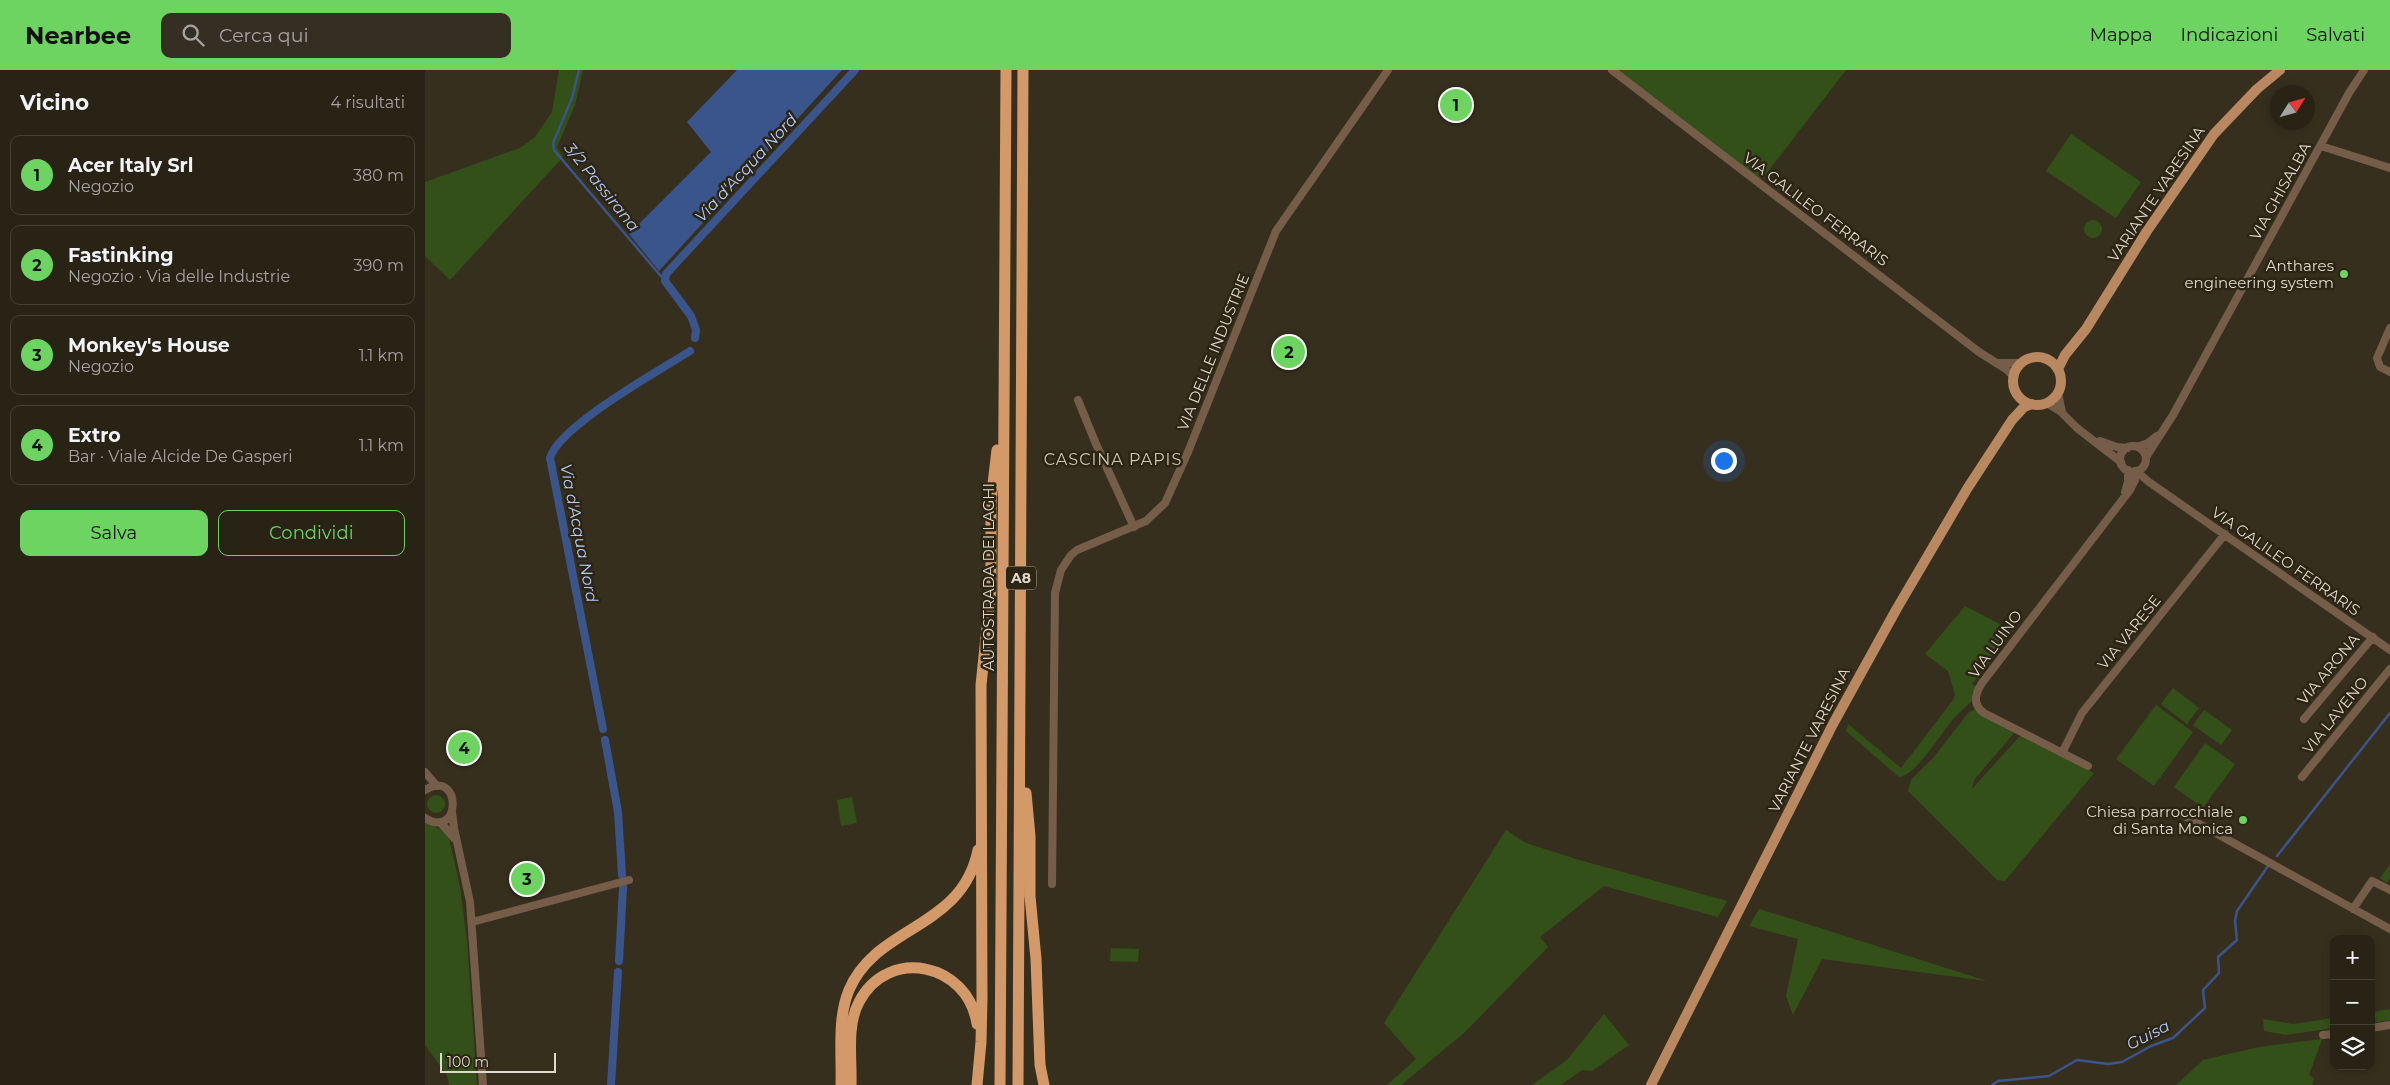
<!DOCTYPE html>
<html lang="it">
<meta charset="utf-8">
<style>
body{margin:0;font-family:Montserrat,sans-serif;background:#352f23;color:#f1f3f6}
.controls{position:absolute;right:15px;bottom:15px;display:grid;overflow:hidden;border-radius:10px;box-shadow:0 2px 8px #0003}
.controls button{width:45px;height:45px;display:grid;place-items:center;padding:0;border:0;border-bottom:1px solid #454035;background:#292316;color:#f1f3f6;font:25px sans-serif}
.compass{position:absolute;left:1845px;top:15px;width:45px;height:45px;border-radius:50%;background:#292316;box-shadow:0 2px 8px #0003;rotate:53deg}
.scale{position:absolute;left:15px;bottom:12px;width:116px;box-sizing:border-box;padding-left:5px;border:2px solid #dfdacf;border-top:0;font-size:14px;line-height:18px;white-space:nowrap;color:#dfdacf;-webkit-text-stroke:4px #2d2514;paint-order:stroke}
.you{position:absolute;left:1298px;top:390px;width:18px;height:18px;margin:-12px;border:4px solid #fff;border-radius:50%;background:#1a73e8;box-shadow:0 0 0 8px #1a73e833}
.badge{display:grid;place-items:center;width:32px;height:32px;border-radius:50%;background:#6dd361;color:#111;font-size:16px;font-weight:700}
.pin{position:absolute;translate:-50% -50%;border:2px solid #fff;box-shadow:0 1px 5px #0006}
.list{margin:0;padding:0;list-style:none}
h2{display:flex;justify-content:space-between;align-items:center;height:65px;margin:0;padding:0 20px;font-size:21px}
h2 small{font-size:16px;font-weight:400;color:#a5a4a1}
.list li{display:grid;grid-template-columns:32px 1fr auto;gap:15px;align-items:center;box-sizing:border-box;height:80px;margin:0 10px 10px;padding:0 10px;border:1px solid #454035;border-radius:10px}
.list b{display:block;font-size:19px;white-space:nowrap}
.list p{margin:0;font-size:16px;white-space:nowrap;color:#a5a4a1}
.list em{font-size:16px;font-style:normal;color:#a5a4a1}
.actions{display:flex;gap:10px;padding:15px 20px}
.actions a{flex:1;padding:11px 0;border:1px solid #6dd361;border-radius:10px;text-align:center;font-size:18px;color:#6dd361}
.actions .main{background:#6dd361;color:#111}
.icon{flex:none;width:28px;height:28px;fill:none;stroke:currentColor;stroke-width:2;stroke-linecap:round;stroke-linejoin:round}
.map{position:relative;flex:none;width:1965px;height:1015px;overflow:hidden}
header{display:flex;align-items:center;gap:30px;box-sizing:border-box;height:70px;padding:0 25px;background:#6dd361;color:#111}
header strong{font-size:24px}
nav{display:flex;gap:28px;margin-inline-start:auto;font-size:18px}
.search{width:350px;height:45px;background:#352f23;display:flex;align-items:center;gap:12px;box-sizing:border-box;padding:0 18px;border-radius:10px;color:#a5a4a1;font-size:19px}
main{display:flex}
aside{flex:1;background:#292316}
.map>svg:first-child{display:block}
</style>
<header>
<strong>Nearbee</strong>
<div class="search"><svg class="icon" aria-label="search" viewBox="0 0 24 24"><circle cx="10" cy="10" r="6"/><path d="M15 15l6 6"/></svg>Cerca qui</div>
<nav><a>Mappa</a><a>Indicazioni</a><a>Salvati</a></nav>
</header>
<main>
<aside>
<h2>Vicino<small>4 risultati</small></h2>
<ul class="list">
<li><span class="badge">1</span><div><b>Acer Italy Srl</b><p>Negozio</p></div><em>380 m</em></li>
<li><span class="badge">2</span><div><b>Fastinking</b><p>Negozio · Via delle Industrie</p></div><em>390 m</em></li>
<li><span class="badge">3</span><div><b>Monkey's House</b><p>Negozio</p></div><em>1.1 km</em></li>
<li><span class="badge">4</span><div><b>Extro</b><p>Bar · Viale Alcide De Gasperi</p></div><em>1.1 km</em></li>
</ul>
<div class="actions"><a class="main">Salva</a><a>Condividi</a></div>
</aside>
<div class="map">
<svg width="1965" height="1015" viewBox="0 0 1965 1015">
<rect width="100%" height="100%" fill="#372f1e"/>
<path fill="#345019" d="M134 0H158L150 35 132 77 138 87 25 210 0 186V112L95 78 110 67 127 42Z
M1188 0H1421L1341 104 1333 110Z
M1646 64 1716 112 1691 148 1621 101Z
M1659 159a9 9 0 1 1 18 0a9 9 0 1 1-18 0Z
M1540 536 1588 561 1547 614 1552 616 1547 623 1548 630C1542 636 1535 641 1530 647 1518 660 1492 705 1474 707L1421 661 1423 654 1476 698 1528 630 1530 625 1523 601 1500 584Z
M1748 618 1774 638 1762 654 1736 634Z
M1731 635 1768 662 1729 716 1691 689Z
M1550 639 1557 646 1589 663 1549 710 1547 719 1595 666 1669 703 1580 811 1572 810 1483 721 1486 710 1509 687 1544 642Z
M1779 640 1807 660 1796 675 1768 655Z
M1780 673 1810 694 1778 738 1749 717Z
M2 734a9 9 0 1 1 18 0a9 9 0 1 1-18 0Z
M427 727 432 753 416 756 412 730Z
M0 753 18 760 24 768 35 817 42 871 52 1015H24L22 1005 0 975Z
M1081 760 1101 773 1151 789 1302 831 1293 847 1179 816 1115 867 1123 877 1039 963 976 1015H962L991 989 959 953Z
M1965 794V808L1962 813 1955 808Z
M1334 839 1357 846 1562 911 1397 889 1368 945 1361 926 1373 869 1324 856Z
M686 878 714 879 713 892 685 891Z
M1965 939V950L1946 953V942Z
M1179 944 1204 975 1167 1001 1157 1000 1136 1015H1107L1142 990Z
M1909 948V958L1861 965 1839 961 1838 949 1868 954Z
M1897 969 1884 1005 1889 1008 1887 1015H1751L1778 990 1834 977Z"/>
<path fill="#3a558c" d="M312 0H417L234 201 204 164 286 82 262 52Z"/>
<g fill="none" stroke-linecap="round" stroke-linejoin="round">
<path stroke="#3a558c" stroke-width="2.5" d="M154 0 147 28 128 73 129 80 240 211
M1852 786 1965 643
M1567 1015 1573 1011 1624 1006 1652 990 1683 994 1697 992 1726 976 1748 968 1780 938 1778 920 1794 903 1793 887 1812 870 1810 851 1812 841 1843 796"/>
<path stroke="#3a558c" stroke-width="8" d="M270 268 271 260 266 246 240 211 241 204 430 0
M178 659 125 388C134 356 234 301 265 281
M180 670 193 742 197 805
M194 891 198 817
M186 1015 193 902"/>
<path stroke="#755d4a" stroke-width="8" d="M1187 0 1554 282 1581 299 1589 307
M1896 76 1965 98
M1965 258 1952 288 1955 297 1965 302
M1574 293H1597
M1633 323 1637 342
M653 330 671 374 709 457
M1622 333 1635 341 1652 358 1696 392
M1675 371 1692 377 1702 378
M1695 389a13 13 0 1 1 26 0a13 13 0 1 1-26 0Z
M1712 377 1723 373 1732 366
M1721 387 1748 345 1924 23 1939 0
M1711 401 1724 412 1965 580
M1700 422 1703 412V400
M1879 649 1948 567
M1637 683 1657 643 1800 464
M1663 696 1559 643C1547 634 1550 624 1557 613L1705 420 1710 410V401
M0 702 12 716
M1877 707 1965 599
M0 720C37 697 37 771 0 748
M27 742 29 758 45 832 58 1015
M1756 744 1965 859
M15 752 30 769
M627 814 630 523 636 500 646 485 652 480 721 451 740 433 763 382 851 161 963 0
M1928 839 1947 811 1965 820
M47 852 204 810
M1946 958 1965 955
M1898 965 1909 964"/>
<path stroke="#b98860" stroke-width="10" d="M1588 311a24 24 0 1 1 48 0a24 24 0 1 1-48 0Z
M1633 299 1640 285 1661 259 1722 161 1789 64 1832 19 1855 0
M1226 1015 1408 654 1471 540 1542 419 1587 350 1599 337 1607 334"/>
<path stroke="#d49968" stroke-width="11" d="M601 723 605 766V826L611 889 615 995 619 1015
M416 1015C417 984 412 949 424 920 451 855 537 860 553 780
M426 1015C427 989 421 956 434 932 463 876 543 893 552 954
M552 1015 556 972 557 929 556 615 566 519V431L572 380
M575 1015 581 0
M593 1015 598 0"/>
</g>
<g fill="#6dd361" stroke="#2d2514" stroke-width="2">
<circle cx="1919" cy="204" r="5"/>
<circle cx="1818" cy="750" r="5"/>
</g>
<g text-anchor="middle" dominant-baseline="central" stroke-width="5" stroke-linejoin="round" paint-order="stroke">
<rect fill="#2d2514" stroke="#aaa497" stroke-width="1" x="581" y="496.5" width="30" height="23" rx="4"/>
<g font-size="14" font-weight="bold" fill="#dfdacf">
<text x="596" y="508">A8</text>
</g>
<g font-size="15" fill="#dfdacf" stroke="#2d2514">
<text transform="translate(1855 121) rotate(-61)">VIA GHISALBA</text>
<text transform="translate(1731 124) rotate(-56)">VARIANTE VARESINA</text>
<text transform="translate(1391 139) rotate(37)">VIA GALILEO FERRARIS</text>
<text transform="translate(788 282) rotate(-68)">VIA DELLE INDUSTRIE</text>
<text transform="translate(1861 491) rotate(35)">VIA GALILEO FERRARIS</text>
<text transform="translate(563 507) rotate(-90)">AUTOSTRADA DEI LAGHI</text>
<text transform="translate(1704 562) rotate(-51)">VIA VARESE</text>
<text transform="translate(1570 574) rotate(-54)">VIA LUINO</text>
<text transform="translate(1903 599) rotate(-50)">VIA ARONA</text>
<text transform="translate(1910 645) rotate(-51)">VIA LAVENO</text>
<text transform="translate(1384 670) rotate(-63)">VARIANTE VARESINA</text>
</g>
<g font-size="15" fill="#dfdacf" stroke="#2d2514" text-anchor="end">
<text x="1909" y="195">Anthares<tspan x="1909" dy="17">engineering system</tspan></text>
<text x="1808" y="741">Chiesa parrocchiale<tspan x="1808" dy="17">di Santa Monica</tspan></text>
</g>
<g font-size="16" font-style="italic" fill="#b1cbfd" stroke="#2d2514">
<text transform="translate(321 98) rotate(-47)">Via d'Acqua Nord</text>
<text transform="translate(177 117) rotate(51)">3/2 Passirana</text>
<text transform="translate(154 463) rotate(79)">Via d'Acqua Nord</text>
<text transform="translate(1723 965) rotate(-27)">Guisa</text>
</g>
<g font-size="16" letter-spacing="1" fill="#d0c7b1" stroke="#2d2514">
<text x="688" y="389">CASCINA PAPIS</text>
</g>
</g>
</svg>
<div class="controls">
<button>+</button>
<button>−</button>
<button><svg class="icon" aria-label="layers" viewBox="0 0 24 24"><path d="M12 4l9 5-9 5-9-5zM3 14l9 5 9-5"/></svg></button>
</div>
<svg class="compass" viewBox="-18 -18 36 36"><path d="M0-13l5 13h-10z" fill="#e53935"/><path d="M0 13l5-13h-10z" fill="#a5a4a1"/></svg>
<div class="scale">100 m</div>
<div class="you"></div>
<div class="pin badge" style="left:1031px;top:35px">1</div>
<div class="pin badge" style="left:864px;top:282px">2</div>
<div class="pin badge" style="left:102px;top:809px">3</div>
<div class="pin badge" style="left:39px;top:678px">4</div>
</div>
</main>
